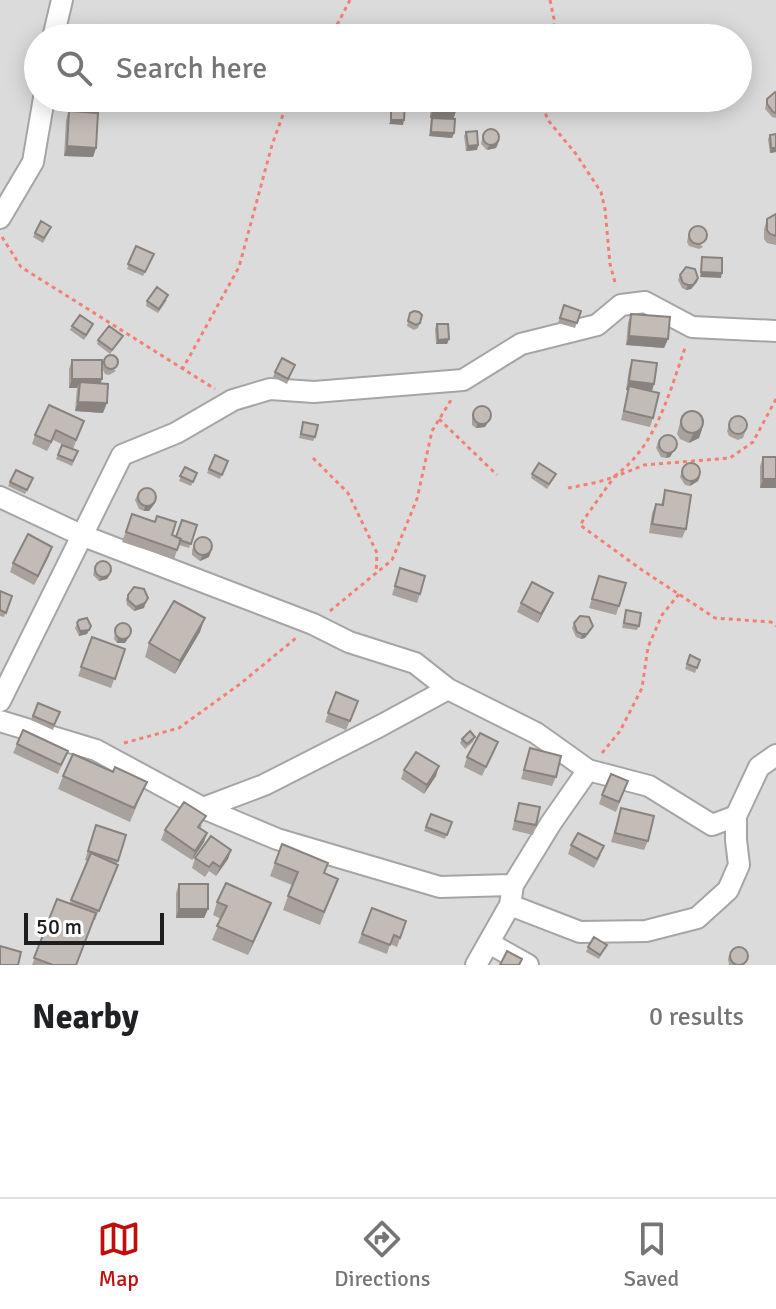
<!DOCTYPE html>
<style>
body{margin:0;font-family:Signika,sans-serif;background:#f2f2f2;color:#202124}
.scale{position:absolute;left:24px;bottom:20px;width:140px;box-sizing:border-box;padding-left:8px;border:4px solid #1e1e1e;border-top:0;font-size:22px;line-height:28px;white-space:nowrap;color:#1e1e1e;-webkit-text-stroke:6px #fff;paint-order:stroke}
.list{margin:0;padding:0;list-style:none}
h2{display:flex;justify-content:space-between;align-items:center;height:104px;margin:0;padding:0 32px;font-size:34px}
h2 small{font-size:26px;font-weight:400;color:#757577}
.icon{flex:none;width:44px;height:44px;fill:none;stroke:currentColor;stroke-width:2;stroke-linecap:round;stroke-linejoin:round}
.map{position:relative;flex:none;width:776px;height:965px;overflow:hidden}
.search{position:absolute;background:#fff;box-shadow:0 4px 20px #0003;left:24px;right:24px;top:24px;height:88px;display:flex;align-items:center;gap:20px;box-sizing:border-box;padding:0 28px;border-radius:44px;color:#757577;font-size:30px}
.sheet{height:232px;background:#fff}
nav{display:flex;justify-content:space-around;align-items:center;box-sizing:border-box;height:112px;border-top:2px solid #e0e0e0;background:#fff;font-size:22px;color:#757577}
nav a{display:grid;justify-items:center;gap:4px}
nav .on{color:#c10d0b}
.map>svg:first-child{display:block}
</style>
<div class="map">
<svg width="776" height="965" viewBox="0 0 776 965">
<rect width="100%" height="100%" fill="#efebe5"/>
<path fill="#dcdbdb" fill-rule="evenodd" d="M0 0H776V965H0ZM38 38H738V98H38Z"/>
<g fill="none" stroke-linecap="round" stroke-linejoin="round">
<defs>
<path id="minor" d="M53 38 62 0
M0 218 33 162 44 98
M0 497 81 535 313 624 349 642 415 663 448 689 536 733 588 770 649 786 712 825 736 816 759 767 776 755
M0 701 122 455 176 433 233 400 270 389 314 392 463 380 521 344 597 325 621 305 645 302 692 327 776 331
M0 721 96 750 203 808 277 839 440 887 513 885
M203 808 264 785 380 726 448 689
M510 905 580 932 646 931 697 918 728 890 739 865 736 840V816
M489 943 528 965
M476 965 510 905 513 885 551 823 588 770"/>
</defs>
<use href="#minor" stroke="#a5a5a5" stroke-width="24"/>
<path stroke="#f28173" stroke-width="3" stroke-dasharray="4 4" stroke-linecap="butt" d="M550 0 554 19V38
M328 38 338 23 350 0
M542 98 547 119 576 154 601 192 605 209 610 264 616 286
M2 237 21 267 215 389
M182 370 239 267 272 145 289 98
M776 399 753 442 730 458 644 465 614 477 580 525 642 570 715 618 771 622 776 626
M439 419 497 475
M313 458 348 493 377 553 376 574
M568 488C581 485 606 482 616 475 657 445 670 390 686 345
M330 611 392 560 417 499 432 431 451 400
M124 743 179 728 240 684 296 638
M602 753 620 731 642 688 648 647 662 615 679 594"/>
<use href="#minor" stroke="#fff" stroke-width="20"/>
</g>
<path fill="#a8a19c" d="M776 93V118L772 117 765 109 767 99Z
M431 98H458L456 111 453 119 454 133 452 138 429 136 431 118H430Z
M499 98H524L506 110Z
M69 111 96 148 93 157 64 156 66 120Z
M466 132 478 145 477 150 466 151 464 136Z
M483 134 498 144 496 148 487 150 481 144Z
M770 135 776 152 770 153 768 139Z
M776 214V245L767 243 764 239V229L767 219Z
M49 232 43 243 33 237 35 233Z
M689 232 703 247 699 249 689 246 687 242Z
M136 246 154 254 143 276 127 269Z
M680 275 698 278 697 282 691 289 686 290 682 288 678 280Z
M167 300 158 313 146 306 147 301Z
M564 305 581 311 575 328 558 323Z
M410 313 420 323 418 328 414 330 407 326Z
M631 314 668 339 664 348 626 345 628 323Z
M437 324 449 339 447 344H436L435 329Z
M72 326 91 329 84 340 70 330Z
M98 340H121L110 354 97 344Z
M72 360 103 362 116 371 109 375 105 374 102 368 101 383 103 413 75 411 77 388H69V369Z
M632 360 654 384 652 391 653 418 650 427 621 420 628 390H626L629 369Z
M295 365 287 384 273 377 275 372Z
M473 411 490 419 485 427 476 428 472 425V415Z
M682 415 702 429 699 438 689 443 680 439 677 434Z
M732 417 748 424 743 438 738 440 729 436 727 431Z
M84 421 73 449 53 440 47 451 32 444 35 435Z
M303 422 315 437 313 441 299 438Z
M659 439 677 445 670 457 666 458 661 457 656 448Z
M62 445 78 451 72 466 56 459Z
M215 455 228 461 220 479 207 473Z
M763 457H776V488H760V466Z
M185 467 197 473 191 486 179 481Z
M683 468 698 481 690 486 685 485 680 477Z
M16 470 31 483 25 494 8 486Z
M532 474 554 478 547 489 531 478Z
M665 490 686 529 682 538 649 533 652 513 656 504 661 505Z
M139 491 156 499 155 503 149 511H144L139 509 135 500Z
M132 514 176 537 197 525 189 548 179 545 174 559 122 542Z
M195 541 209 557 200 561 192 555V550Z
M49 556 34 585 10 572 13 563Z
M97 562 112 571 107 579 99 581 93 575 94 571Z
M400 568 420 594 417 603 392 595Z
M599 576 619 606 616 615 589 608Z
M0 591 12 596 4 617 0 616Z
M128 595 148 598 144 608 134 611 127 605 126 599Z
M549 602 538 623 517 612 521 603Z
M626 610 639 626 637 630 622 628Z
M79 620 91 626 87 634 79 636 75 628Z
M574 623 591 630 585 638 581 639 576 637 572 628Z
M116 626 130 636 125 643H117L114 639Z
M200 632 175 674 145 657 149 643Z
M92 637 125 649 111 688 78 676Z
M690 655 700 660 695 673 685 669Z
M336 692 358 701 346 730 325 722Z
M38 703 60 712 53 730 31 720Z
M475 737 473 742 465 749 460 743 462 739Z
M498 742 482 776 464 767 467 757Z
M17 744 64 760 58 774 13 753Z
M530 748 556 777 552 786 521 779Z
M404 770 436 776 424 794 401 779Z
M113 772 147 782 130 822 58 789 63 776Z
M628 781 616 812 599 804 602 795Z
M519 803 536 825 533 835 512 830Z
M621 808 648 841 644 850 611 842Z
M431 814 452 822 445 839 424 831Z
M96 825 126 835 117 864 95 920 93 919 76 965H32L57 899 70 903 87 861 85 860Z
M202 825 200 829 207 833 204 842 192 860 161 840 165 830Z
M282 844 333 892 320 925 283 910 292 885 270 876Z
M571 845 601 855 594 868 568 854Z
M231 850 228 859 216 876 209 871 205 877 192 868 195 858Z
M179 884 208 909 204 918H176V893Z
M217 902 266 916 248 955 212 940 221 919 213 915Z
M372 908 406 921 397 947 390 944 387 954 358 943Z
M607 945 599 959 586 952 588 947Z
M729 955 745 965H729L728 959Z"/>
<path fill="#88837f" d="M519 98H524L506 110 508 106Z
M433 109 456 111 453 120 430 118Z
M391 120H404L403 125 389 124Z
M431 132 454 133 452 138 429 136Z
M500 139 496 148 487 150 489 146Z
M478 145 477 150 466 151 468 146Z
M67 146 96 148 93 157 64 156Z
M771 148H776V152L770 153Z
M701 272 722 273 721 278 700 277Z
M698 278 697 282 691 289 686 290 688 285Z
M629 336 668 339 664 348 626 345Z
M449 339 447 344H436L438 340Z
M72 379H102L99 388 80 382 77 388H69Z
M629 381 654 384 651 393 626 390Z
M78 402 107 403 103 413 75 411Z
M490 419 485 427 476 428 478 423Z
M702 429 699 438 689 443 693 434Z
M677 445 670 457 666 458 667 454Z
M700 477 698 481 690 486 691 482Z
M763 479H776V488H760Z
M156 499 155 503 149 511H144L145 506Z
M52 547 49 556 34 585 38 576Z
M211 552 209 557 200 561 202 556Z
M112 571 107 579 99 581 101 577Z
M553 593 549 602 538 623 541 614Z
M145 603 144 608 134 611 136 607Z
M205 618 200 632 175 674 180 661Z
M593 626 585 638 581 639 582 634Z
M89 630 87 634 79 636 80 631Z
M132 631 125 643H117L118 638Z
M439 766 436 776 424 794 427 785Z
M207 833 204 842 192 860 195 851Z
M231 850 228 859 216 876 220 867Z
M271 903 266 916 248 955 253 942Z
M179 909H208L204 918H176Z"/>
<path fill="#c3bbb5" stroke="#88837f" stroke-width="2" d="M101 25 124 33 123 38H97Z
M775 92 776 93V113L773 112 767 104V99Z
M434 98H458L456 111 433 109Z
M503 98H519L508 106Z
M391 104H405L404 120H391Z
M69 111 98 113 96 148 67 146Z
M432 118 455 119 454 133 431 132Z
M483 137a8 8 0 1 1 16 0a8 8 0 1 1-16 0Z
M477 131 478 145 468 146 466 132Z
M776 134V148H771L770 135Z
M776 214V236L770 234 767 230V219Z
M41 221 51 227 44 238 35 233Z
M689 235a9 9 0 1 1 18 0a9 9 0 1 1-18 0Z
M136 246 154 254 145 272 128 264Z
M702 257 722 258V273L701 272Z
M686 267 695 269 698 278 693 285H688L683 283 680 275Z
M157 287 168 295 159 309 147 301Z
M564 305 581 311 577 323 560 318Z
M414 311 419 312 422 315 420 323 416 325 408 321 410 313Z
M631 314 670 317 668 339 629 336Z
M80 315 93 324 86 335 72 326Z
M437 324H448L449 339 438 340Z
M109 326 123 336 112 350 98 340Z
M104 362a7 7 0 1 1 14 0a7 7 0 1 1-14 0Z
M282 358 295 365 288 379 275 372Z
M72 360H102V379H72Z
M632 360 657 363 654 384 629 381Z
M80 382 108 384 107 403 78 402Z
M629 386 659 393 653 418 624 411Z
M49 405 84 421 76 440 56 430 51 442 35 435Z
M473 415a9 9 0 1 1 18 0a9 9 0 1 1-18 0Z
M681 422a11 11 0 1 1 22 0a11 11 0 1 1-22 0Z
M729 425a9 9 0 1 1 18 0a9 9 0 1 1-18 0Z
M303 422 318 425 315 437 301 434Z
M659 444a9 9 0 1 1 18 0a9 9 0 1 1-18 0Z
M62 445 78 451 73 461 58 455Z
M215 455 228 461 222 475 209 469Z
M763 457H776V479H763Z
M539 463 556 474 549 484 532 474Z
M682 472a9 9 0 1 1 18 0a9 9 0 1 1-18 0Z
M185 467 197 473 193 482 180 476Z
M16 470 33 478 27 490 10 482Z
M138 497a9 9 0 1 1 18 0a9 9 0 1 1-18 0Z
M665 490 691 495 686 529 652 524 656 504 663 505Z
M132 514 155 522 157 516 176 522 172 535 181 539 177 550 126 532Z
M182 520 197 525 191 544 180 540 181 539 176 537Z
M28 534 52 547 38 576 13 563Z
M194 546a9 9 0 1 1 18 0a9 9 0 1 1-18 0Z
M95 569a8 8 0 1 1 16 0a8 8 0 1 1-16 0Z
M400 568 425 576 420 594 395 586Z
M599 576 626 583 619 606 592 599Z
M532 582 553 593 541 614 521 603Z
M134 587 144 589 148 598 145 603 136 607 128 600V595Z
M0 591 12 596 6 613 0 610Z
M174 601 205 618 180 661 149 643Z
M626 610 641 613 639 626 624 623Z
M580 616 589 617 593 626 587 634H582L577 632 574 623Z
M87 618 91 626 89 630 80 631 77 623 79 620Z
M115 631a8 8 0 1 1 16 0a8 8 0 1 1-16 0Z
M92 637 125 649 115 679 81 667Z
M690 655 700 660 697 668 687 664Z
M336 692 358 701 350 721 328 713Z
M38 703 60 712 54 725 33 716Z
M23 730 68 751 61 765 17 744Z
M470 731 475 737 467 744 462 739Z
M480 733 498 742 486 767 467 757Z
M530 748 561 756 556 777 524 770Z
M416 752 439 766 427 785 404 770Z
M73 754 113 772 115 767 147 782 134 808 63 776Z
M611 774 628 781 619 802 602 795Z
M184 802 206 816 198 827 207 833 195 851 165 830Z
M519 803 540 807 536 825 515 821Z
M621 808 654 816 648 841 615 833Z
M431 814 452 822 447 835 426 827Z
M96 825 126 835 118 861 88 851Z
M578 833 604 846 597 859 571 845Z
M211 836 231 850 220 867 213 862 209 867 195 858Z
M282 844 328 863 324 873 338 879 324 912 288 896 298 872 275 863Z
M91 853 118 865 99 911 71 900Z
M226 883 271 903 253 942 217 926 227 906 217 902Z
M179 884H208V909H179Z
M57 899 96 913 76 965H53L34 958Z
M372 908 406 921 400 938 394 935 390 945 362 934Z
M594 937 607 945 600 955 588 947Z
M0 946 21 952 18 965H0Z
M730 956a9 9 0 1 1 18 0a9 9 0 1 1-18 0Z
M507 951 522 959 519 965H500Z"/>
</svg>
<div class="scale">50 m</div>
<div class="search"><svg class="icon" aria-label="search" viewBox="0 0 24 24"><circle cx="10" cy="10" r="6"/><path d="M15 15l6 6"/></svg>Search here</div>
</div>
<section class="sheet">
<h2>Nearby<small>0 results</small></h2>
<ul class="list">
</ul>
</section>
<nav>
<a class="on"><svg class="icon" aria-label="map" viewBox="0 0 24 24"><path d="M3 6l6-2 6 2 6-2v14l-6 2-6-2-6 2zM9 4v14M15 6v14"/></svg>Map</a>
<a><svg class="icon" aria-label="directions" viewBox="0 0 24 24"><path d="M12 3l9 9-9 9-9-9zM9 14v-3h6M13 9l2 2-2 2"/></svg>Directions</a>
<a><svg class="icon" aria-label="saved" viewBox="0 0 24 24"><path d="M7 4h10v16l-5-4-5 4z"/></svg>Saved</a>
</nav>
